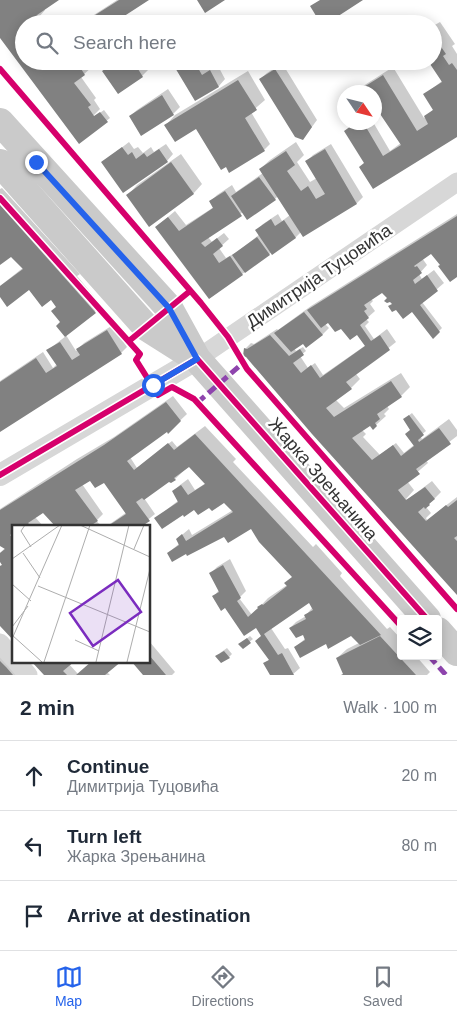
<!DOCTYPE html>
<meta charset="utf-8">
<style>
body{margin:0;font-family:Arial,sans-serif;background:#f2f2f3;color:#1f2937}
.controls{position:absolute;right:15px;bottom:15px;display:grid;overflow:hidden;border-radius:5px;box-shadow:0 2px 12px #0003}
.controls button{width:45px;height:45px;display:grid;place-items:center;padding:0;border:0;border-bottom:1px solid #e0e1e3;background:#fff;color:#1f2937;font:25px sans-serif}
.compass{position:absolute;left:337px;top:85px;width:45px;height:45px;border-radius:50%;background:#fff;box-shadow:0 2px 12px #0003;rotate:125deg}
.stop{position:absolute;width:15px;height:15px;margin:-11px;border:4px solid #2563eb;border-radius:50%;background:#fff}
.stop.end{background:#2563eb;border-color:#fff;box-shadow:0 1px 5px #0008}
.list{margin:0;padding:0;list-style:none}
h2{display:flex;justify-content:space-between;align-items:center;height:65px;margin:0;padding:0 20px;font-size:21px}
h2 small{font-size:16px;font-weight:400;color:#747a83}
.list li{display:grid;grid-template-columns:32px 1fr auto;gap:15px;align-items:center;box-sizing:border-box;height:70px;padding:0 20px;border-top:1px solid #e0e1e3}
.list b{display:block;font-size:19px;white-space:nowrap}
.list p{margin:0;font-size:16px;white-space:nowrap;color:#747a83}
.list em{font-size:16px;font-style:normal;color:#747a83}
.icon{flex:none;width:28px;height:28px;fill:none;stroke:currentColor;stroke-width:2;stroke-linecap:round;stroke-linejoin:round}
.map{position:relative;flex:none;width:457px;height:675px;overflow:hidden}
.search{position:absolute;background:#fff;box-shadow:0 2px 12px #0003;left:15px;right:15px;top:15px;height:55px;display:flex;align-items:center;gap:12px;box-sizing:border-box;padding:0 18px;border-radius:28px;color:#747a83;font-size:19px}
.sheet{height:275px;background:#fff}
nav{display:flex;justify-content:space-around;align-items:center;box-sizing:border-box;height:70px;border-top:1px solid #e0e1e3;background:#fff;font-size:14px;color:#747a83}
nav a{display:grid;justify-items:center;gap:2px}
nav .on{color:#2563eb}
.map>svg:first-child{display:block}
</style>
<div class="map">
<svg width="457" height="675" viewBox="0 0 457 675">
<rect width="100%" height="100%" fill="#fff"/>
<path fill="#0003" fill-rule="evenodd" d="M0 0H57L44 9 45 10 39 17 29 23 24 24V61H91L94 65 81 77 96 98 94 100 100 109 93 116 94 117 104 110 110 118 80 142 0 35Z
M117 0H146L109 24H80Z
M440 22 455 44 452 46 457 54V135L365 162 345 131 355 122H373L390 151 401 143 374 92H355L360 88 393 67 424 118 434 109 425 94 442 81 433 61V26Z
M116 61H143L149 69 142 76 118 92 104 71Z
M180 61H204L209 69 217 64 225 79 219 86 196 99 176 66Z
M282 63 317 120 303 139 260 79 267 73Z
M248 71 265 100 251 112 270 144 264 150 197 128 166 125 175 115Z
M168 89 180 107 173 114 142 134 130 116 137 110Z
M129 142 134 149 138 147 143 153 151 147 154 152 166 144 173 154 167 161 103 162Z
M296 142 304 155 297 162 310 182 317 178 307 161 313 155 331 144 363 197 357 203 303 236 301 232 295 238 272 252 210 298 156 227 175 211 186 225 214 207 210 202 217 195 232 185 236 192 263 173 260 169 270 160ZM278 196 290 215 282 221 278 214 263 224 257 230 260 234 237 252 226 258 219 248 229 239 224 233 212 242 208 237 243 212 275 199Z
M181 154 202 184 193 194 128 195 137 185Z
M2 188 80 274 77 276 102 306 66 335 76 351 84 343 113 325 127 347 121 353 0 431V381L43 352 53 368 57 364 48 350 66 336 57 326 61 322 57 307 51 298 29 288 0 295V286L24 267 12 255 0 263V189Z
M457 214V277L441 265 432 252 422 258 427 265 419 274 422 279 434 270 444 283 422 302 442 328 433 337 412 310 393 303 383 291 371 299 373 301 370 304 375 311 366 319 369 322 365 326 374 339 387 329 396 342 356 374 360 379 351 388 335 399 344 408 401 373 410 387 401 396 387 406 389 409 384 414 386 416 376 425 371 424 362 430 366 434 363 437 380 455 396 443 404 453 414 445 408 416 412 413 426 431 420 436 422 439 449 419 457 430V436L426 460 428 463 407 481 414 490 406 499 407 500 432 481 441 492 426 507 431 513 426 518 427 520 457 497V593L245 349 251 343 254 344 277 329 278 330 311 306ZM328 321 359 335 366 345 323 375 315 363 308 368 300 356 306 351 303 347 296 351 294 348 303 342 322 335 329 328 325 324Z
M173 396 187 414 168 432 167 430 130 457 137 468 172 441 177 447 205 426 236 459 233 462 313 547 316 544 342 573 340 576 387 629 390 627 401 639V656H416L430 672 427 675H343L344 673 337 658 347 649 359 643 351 634 327 643 295 647 306 638 303 633 290 628 296 622 306 616V615L312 608 309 601 271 628 285 649 288 648 300 668 292 675H271L265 663 270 659 262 635 256 626 214 596 219 590 211 573 217 567 230 559 246 591 239 598 252 615 268 598 287 585 293 576 252 527 224 535 186 552 168 553 180 543 177 539 189 529 192 535 233 510 224 501 209 506 195 508 183 514 156 518 179 500 173 491 180 485 188 479 195 490 206 483 189 466 175 479 169 480 144 498 155 514 140 526H107L127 512 105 482 90 480 82 484 103 514 96 521 102 526H56L44 511 35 517 43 526H14V639L0 624V566L3 564 0 560V553L5 548 0 544V509L77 459 114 437Z
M250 636 253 639 243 647 240 644Z
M0 641 24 675H0Z
M149 641 175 672 172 675H144L149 661Z
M227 648 232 654 229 657 220 653Z
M69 664 78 674 107 672 110 675H45Z"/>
<path fill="#818181" d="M0 0H59L37 15 39 18 31 24H24L22 29 24 32V61H76L85 75 74 83 91 105 88 107 94 116 100 112 108 122 79 144 0 38Z
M119 0H149L112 24H81Z
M197 0H225L205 13Z
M320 0H363L326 24H321L310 6Z
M433 35 446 54 443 56 449 65 452 63 457 70V137L373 189 359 167 364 163 344 131 357 122H363L383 156 401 145 374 105V92H356L383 75 417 131 428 124 424 116 433 110 423 94 442 82 428 61H433Z
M117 61H133L143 77 118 94 102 71Z
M182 61H194L202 75 210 70 219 87 195 101 174 66Z
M275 69 312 127 303 140 295 137 259 79Z
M238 80 257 110 245 118 265 151 229 173 226 167 221 170 196 129 175 142 164 125Z
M162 95 174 115 141 136 129 116Z
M122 147 128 155 132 152 136 159 144 153 147 157 159 149 168 162 123 193 101 162Z
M325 149 357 204 303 237 259 169 286 151 295 165 287 171 301 191 308 186 316 199 325 194 305 161Z
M171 162 194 194 149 227 126 195Z
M259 177 276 200 247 220 231 196Z
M225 191 242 216 201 243 205 247 217 238 223 246 213 254 219 263 230 256 243 275 209 299 155 227 168 217 179 231 213 208 209 201Z
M0 205 96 313 65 337 56 326 60 322 51 311 56 307 51 300 42 307 29 290 7 307 0 297V286L23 269 11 257 0 265Z
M457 216V277L450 282 438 266 440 265 431 254 414 266 415 267 417 266 422 273 413 280 415 284 427 275 438 291 420 305 440 332 433 339 412 312 403 319 396 310 392 312 388 306 392 304 390 302 387 303 384 301 387 298 382 293 364 305 367 309 364 311 369 318 360 325 371 341 380 335 390 350 346 382 352 389 326 408 334 417 391 381 402 397 377 414 380 419 375 423 377 426 373 430 370 426 352 438 372 460 393 445 401 456 414 446 405 434 410 430 403 419 409 415 424 435 418 440 419 442 439 428 451 444 416 469 420 474 398 490 406 500 425 487 435 499 429 504 430 505 425 509 424 507 418 512 426 521 446 505 448 507 457 500V536L454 538 457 541V595L312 434 246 357 243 356 244 348 247 349 270 335 289 356 300 349 304 355 293 363 301 373 311 365 320 378 365 346 357 335 350 340 341 329 335 332 328 323 321 328 307 310Z
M271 219 275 226 284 220 296 238 272 255 255 230Z
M257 237 270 255 245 273 232 255Z
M304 312 323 335 306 348 303 344 291 352 274 333Z
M107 330 122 354 0 432V382L36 358 46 373 57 366 46 350 60 342 72 360 80 355 76 349Z
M166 402 181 421 168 434 167 432 127 461 134 470 168 443 174 450 195 434 381 635 360 645 351 636 328 649 326 644 300 658 294 647 305 640 303 635 296 638 289 628 306 619 304 615 313 610 309 603 264 634 278 655 282 653 294 675H270L263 663 269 660 255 641 261 636 256 628 244 636 225 608 221 611 212 596 219 592 209 573 223 565 241 598 237 601 248 617 258 608 257 607 262 604 263 605 287 586 284 583 292 577 259 542 251 529 228 543 224 537 187 556 186 554 172 562 167 553 179 545 176 539 182 534 186 541 233 512 224 503 212 511 209 508 198 515 194 510 184 517 183 515 162 529 154 518 178 502 172 491 181 485 188 495 205 484 189 467 174 478 176 480 171 483 169 482 144 500 142 498 136 502 150 521 142 526H108L126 514 104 483 95 488 90 481 75 490 98 521 90 526H55L43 513 28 523 31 526H14V532L10 535 14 540V641L0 626V566L2 565 0 562V553L5 549 0 546V510L104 445Z
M380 636 416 675H341L343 674 336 658Z
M247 638 251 643 243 649 238 644Z
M224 651 230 658 221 663 215 656Z
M149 655 166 675H143L131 661H149Z
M0 661 6 667 13 675H0Z
M31 661H75L63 671 67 675H44Z
M92 661H122L105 675H76Z"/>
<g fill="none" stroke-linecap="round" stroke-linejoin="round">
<path stroke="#d7d7d7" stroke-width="19" d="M197 359 457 182
M0 643 14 659
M16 661 28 675"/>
<path stroke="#d7d7d7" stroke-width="22" d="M0 475 197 359"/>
<path stroke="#cacaca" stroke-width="28" d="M0 122 169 308 197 359 427 619
M0 163 146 327 195 358
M438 631 457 652"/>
<path stroke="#8e44ad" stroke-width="5" stroke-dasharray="10 5" stroke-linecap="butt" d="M197 403 243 363
M429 656 446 675"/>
<defs>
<path id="cycleway" d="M0 69 201 303 228 337 247 369 457 609
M0 198 140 354 136 360 158 395 172 387 194 399 401 626
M129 341 190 291
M0 475 197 359 427 619"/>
</defs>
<use href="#cycleway" stroke="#fff" stroke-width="9"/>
<use href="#cycleway" stroke="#d6006c" stroke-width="6"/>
</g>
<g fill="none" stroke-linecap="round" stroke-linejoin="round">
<path stroke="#2563eb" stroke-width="6" d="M36 162 169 308 197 359 153 385"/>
</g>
<g text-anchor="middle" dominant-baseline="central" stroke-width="5" stroke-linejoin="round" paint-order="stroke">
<g font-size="18" fill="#333" stroke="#fff">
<text transform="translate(319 276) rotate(-34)">Димитрија Туцовића</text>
<text transform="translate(323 479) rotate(49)">Жарка Зрењанина</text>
</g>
</g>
<g transform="translate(12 525)">
<rect width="138" height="138" fill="#fff"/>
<path fill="none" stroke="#adadad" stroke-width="1" d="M13 0 9 6 19 22M68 0 138 32M122 24 132 0M11 28 28 53M0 34 48 0M0 59 19 76M26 61 138 107M0 102 16 81M0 110 30 137M0 114 50 0M63 115 87 126M32 137 78 0M84 137 117 0M115 137 138 44"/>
<path fill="#7b2cbf" fill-opacity="0.15" stroke="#7b2cbf" stroke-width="2.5" d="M106 55 129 87 81 121 58 88Z"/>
<rect width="138" height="138" fill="none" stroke="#333" stroke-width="2.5"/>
</g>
</svg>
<div class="controls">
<button><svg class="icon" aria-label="layers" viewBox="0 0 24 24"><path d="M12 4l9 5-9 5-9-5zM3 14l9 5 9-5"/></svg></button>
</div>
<svg class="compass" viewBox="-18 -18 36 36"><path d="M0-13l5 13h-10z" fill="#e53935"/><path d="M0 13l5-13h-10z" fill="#747a83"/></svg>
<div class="stop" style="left:153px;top:385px"></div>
<div class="stop end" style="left:36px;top:162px"></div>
<div class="search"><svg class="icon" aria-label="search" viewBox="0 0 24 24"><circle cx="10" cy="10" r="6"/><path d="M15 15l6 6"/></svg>Search here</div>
</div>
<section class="sheet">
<h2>2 min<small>Walk · 100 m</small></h2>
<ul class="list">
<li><svg class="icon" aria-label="ahead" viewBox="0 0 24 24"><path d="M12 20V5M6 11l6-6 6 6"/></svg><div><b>Continue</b><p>Димитрија Туцовића</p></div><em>20 m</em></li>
<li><svg class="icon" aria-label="left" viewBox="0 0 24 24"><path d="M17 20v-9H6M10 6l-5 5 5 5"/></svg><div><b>Turn left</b><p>Жарка Зрењанина</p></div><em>80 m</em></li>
<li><svg class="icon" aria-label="arrive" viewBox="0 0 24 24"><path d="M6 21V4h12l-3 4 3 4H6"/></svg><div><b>Arrive at destination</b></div></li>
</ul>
</section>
<nav>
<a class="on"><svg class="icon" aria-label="map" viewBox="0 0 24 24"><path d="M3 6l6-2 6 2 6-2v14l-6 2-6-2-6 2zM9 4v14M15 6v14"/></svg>Map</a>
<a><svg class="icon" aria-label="directions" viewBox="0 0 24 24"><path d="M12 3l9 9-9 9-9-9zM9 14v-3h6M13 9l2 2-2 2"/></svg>Directions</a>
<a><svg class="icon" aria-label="saved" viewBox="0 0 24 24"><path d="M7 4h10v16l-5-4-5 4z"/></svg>Saved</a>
</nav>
